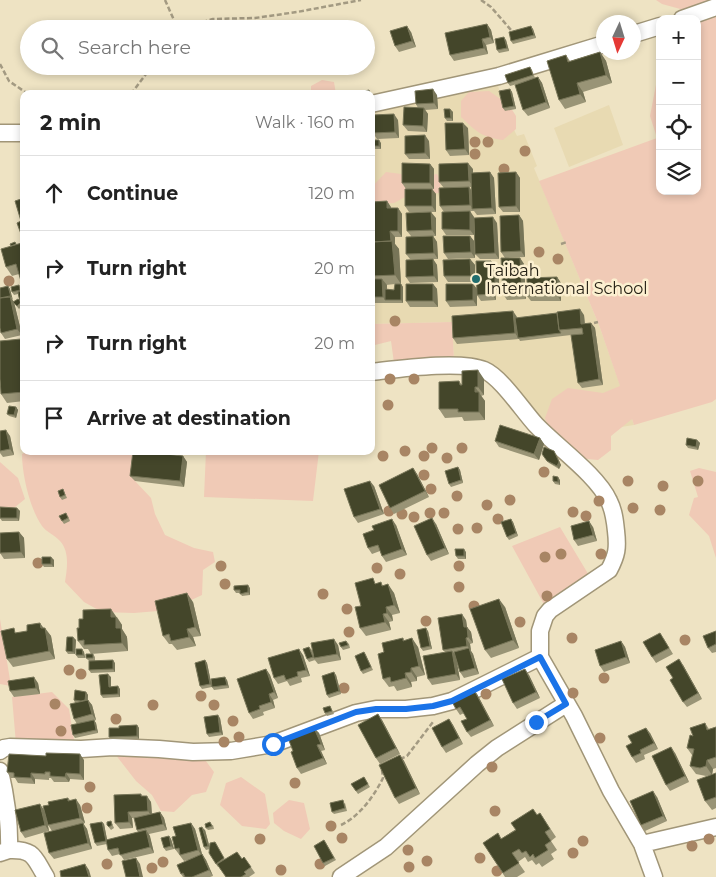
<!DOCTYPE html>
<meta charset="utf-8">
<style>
body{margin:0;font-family:Montserrat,sans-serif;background:#f2f2f2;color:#222}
.controls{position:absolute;right:15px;top:15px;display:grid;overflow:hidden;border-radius:10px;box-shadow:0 2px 8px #0003}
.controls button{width:45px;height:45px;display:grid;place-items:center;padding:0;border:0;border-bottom:1px solid #e0e0e0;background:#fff;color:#222;font:25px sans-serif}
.compass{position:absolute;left:596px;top:15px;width:45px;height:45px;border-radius:50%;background:#fff;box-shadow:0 2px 8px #0003;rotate:184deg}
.stop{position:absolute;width:15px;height:15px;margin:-11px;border:4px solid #1a73e8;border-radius:50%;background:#fff}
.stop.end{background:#1a73e8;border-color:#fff;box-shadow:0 1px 5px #0008}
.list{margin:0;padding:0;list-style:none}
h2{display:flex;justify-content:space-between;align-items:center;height:65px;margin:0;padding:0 20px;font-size:21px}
h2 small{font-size:16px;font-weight:400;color:#767676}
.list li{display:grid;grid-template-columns:32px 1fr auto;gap:15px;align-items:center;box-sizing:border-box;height:75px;padding:0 20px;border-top:1px solid #e0e0e0}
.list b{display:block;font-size:19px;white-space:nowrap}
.list em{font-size:16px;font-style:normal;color:#767676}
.icon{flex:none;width:28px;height:28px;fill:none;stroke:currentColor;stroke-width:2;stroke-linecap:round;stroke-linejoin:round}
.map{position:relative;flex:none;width:716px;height:877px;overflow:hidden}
.search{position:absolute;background:#fff;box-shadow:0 2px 8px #0003;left:20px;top:20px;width:355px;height:55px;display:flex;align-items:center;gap:12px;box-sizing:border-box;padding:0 18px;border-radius:28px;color:#767676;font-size:19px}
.panel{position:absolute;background:#fff;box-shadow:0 2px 8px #0003;left:20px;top:90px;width:355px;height:365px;border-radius:10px}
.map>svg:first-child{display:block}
</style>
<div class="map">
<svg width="716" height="877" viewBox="0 0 716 877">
<rect width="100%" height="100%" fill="#eee3c3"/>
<path fill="#e8dab2" d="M497 82 505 111 517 136 524 134 537 166 534 168 599 325 634 425 556 437 530 410 495 365 476 360H454L452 322 371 324V109Z
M609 105 623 145 569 167 554 128Z"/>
<path fill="#f0cab6" d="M656 0H712L684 10 662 4Z
M716 13V399L712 402 634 425 632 419 611 436V450L598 460 577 458 551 437 545 418 552 399 568 388 603 393 620 386 599 325 539 181 657 138 650 116 660 64V191H697V19Z
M322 80 334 82 336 94H311V86Z
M489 91 509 105 516 116V129L503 140C481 137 477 132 461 117V101L469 92Z
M386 172 401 174 410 183 409 195 394 203 378 204 372 198 371 188Z
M437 174 441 181 439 193 428 194 431 175Z
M452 322 454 360 394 363 391 341 371 346V324Z
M28 451H133L135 481 151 498 155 514 165 535 194 548 213 552 215 562 203 570 202 595 170 610 134 613 102 612 84 602 65 582C67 569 70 552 60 541 55 535 46 532 42 526 30 509 22 475 22 454Z
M206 451H319L313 501 204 497Z
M0 462 18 478 25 499 9 512 0 514Z
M699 468 716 472V558L709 536 689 515 694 498 698 497 690 471Z
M560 527 590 577 546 608 512 546Z
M0 619 11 686 0 684Z
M52 692 69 709 75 746 16 744 12 697Z
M115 754 203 757 214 772 206 792 192 795 174 812 161 811 152 795 136 781Z
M241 777 265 794 270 824 266 829 242 826 220 805 226 783Z
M289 800 304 803 310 829 301 839 284 831 274 823 273 813Z"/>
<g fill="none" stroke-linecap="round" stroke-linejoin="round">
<defs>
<path id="minor" d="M682 19 716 7
M634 34 660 26
M371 104 499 76 604 44
M0 133H24
M371 372C398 369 460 360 484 370 501 377 523 411 536 425 557 447 597 475 609 501 614 511 615 521 616 531 618 548 617 555 609 570L550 610 545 616 540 631V657L574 716 611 791 642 844 654 877
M0 751 4 748 10 747 81 749 113 747 159 749 193 752 231 751 273 744 356 713 376 709H406L433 706 452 701 540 657
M0 771C6 797 10 823 9 850L0 853
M642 844 716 827
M9 850C35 849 34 858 46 877
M341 877 386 847 477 764 497 748 566 704"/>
</defs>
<use href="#minor" stroke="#a19678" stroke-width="19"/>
<path stroke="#a39a82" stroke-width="2.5" stroke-dasharray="5 2.5" stroke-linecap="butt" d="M165 0 178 29
M481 0 491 7 511 30
M181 29 213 19 255 18 297 12 361 0
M0 64 9 81 28 94
M131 94 152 66
M561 244 567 242
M594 323 598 322
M400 759 407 756 433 722
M341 825C360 816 374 796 383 778L382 770"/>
<use href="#minor" stroke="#fff" stroke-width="16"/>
</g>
<g fill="#a88564">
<circle cx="475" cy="142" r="5.5"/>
<circle cx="488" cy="142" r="5.5"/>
<circle cx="525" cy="151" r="5.5"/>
<circle cx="475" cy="154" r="5.5"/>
<circle cx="504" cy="169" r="5.5"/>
<circle cx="539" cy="252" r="5.5"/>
<circle cx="558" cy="259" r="5.5"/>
<circle cx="9" cy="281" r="5.5"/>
<circle cx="395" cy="321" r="5.5"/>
<circle cx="390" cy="379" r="5.5"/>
<circle cx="414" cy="379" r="5.5"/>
<circle cx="388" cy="405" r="5.5"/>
<circle cx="432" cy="448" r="5.5"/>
<circle cx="462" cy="448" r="5.5"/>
<circle cx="405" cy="451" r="5.5"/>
<circle cx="383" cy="456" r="5.5"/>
<circle cx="424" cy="456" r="5.5"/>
<circle cx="447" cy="458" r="5.5"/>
<circle cx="544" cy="472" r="5.5"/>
<circle cx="424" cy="475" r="5.5"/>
<circle cx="628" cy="481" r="5.5"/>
<circle cx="698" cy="481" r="5.5"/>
<circle cx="663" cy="486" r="5.5"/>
<circle cx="431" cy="489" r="5.5"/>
<circle cx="457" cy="496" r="5.5"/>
<circle cx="510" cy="500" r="5.5"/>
<circle cx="599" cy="501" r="5.5"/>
<circle cx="487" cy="505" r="5.5"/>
<circle cx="633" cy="508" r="5.5"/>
<circle cx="660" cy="510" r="5.5"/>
<circle cx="389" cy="511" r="5.5"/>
<circle cx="573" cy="512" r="5.5"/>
<circle cx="430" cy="513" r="5.5"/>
<circle cx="444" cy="513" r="5.5"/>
<circle cx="402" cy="514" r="5.5"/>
<circle cx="586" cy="516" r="5.5"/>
<circle cx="414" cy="517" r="5.5"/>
<circle cx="498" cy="519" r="5.5"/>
<circle cx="477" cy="528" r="5.5"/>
<circle cx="458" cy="529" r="5.5"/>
<circle cx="561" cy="554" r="5.5"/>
<circle cx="601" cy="554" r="5.5"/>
<circle cx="545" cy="557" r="5.5"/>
<circle cx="38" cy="563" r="5.5"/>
<circle cx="221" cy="566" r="5.5"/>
<circle cx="459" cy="566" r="5.5"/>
<circle cx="377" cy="568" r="5.5"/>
<circle cx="400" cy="574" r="5.5"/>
<circle cx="225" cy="584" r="5.5"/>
<circle cx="459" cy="587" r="5.5"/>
<circle cx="323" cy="594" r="5.5"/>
<circle cx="547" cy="596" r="5.5"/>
<circle cx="474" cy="606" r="5.5"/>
<circle cx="347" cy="609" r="5.5"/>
<circle cx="426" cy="621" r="5.5"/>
<circle cx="520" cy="622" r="5.5"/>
<circle cx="349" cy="632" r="5.5"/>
<circle cx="572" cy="638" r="5.5"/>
<circle cx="685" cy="640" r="5.5"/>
<circle cx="69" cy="670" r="5.5"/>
<circle cx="81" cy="674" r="5.5"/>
<circle cx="604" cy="678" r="5.5"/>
<circle cx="344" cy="688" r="5.5"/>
<circle cx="573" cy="693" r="5.5"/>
<circle cx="486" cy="694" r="5.5"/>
<circle cx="201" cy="696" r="5.5"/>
<circle cx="55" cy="704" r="5.5"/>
<circle cx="153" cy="705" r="5.5"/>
<circle cx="214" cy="705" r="5.5"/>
<circle cx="116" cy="719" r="5.5"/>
<circle cx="233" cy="721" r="5.5"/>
<circle cx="61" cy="731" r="5.5"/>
<circle cx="239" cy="737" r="5.5"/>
<circle cx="600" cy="738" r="5.5"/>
<circle cx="224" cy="742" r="5.5"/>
<circle cx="492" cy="767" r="5.5"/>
<circle cx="295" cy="783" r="5.5"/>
<circle cx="90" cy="787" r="5.5"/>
<circle cx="87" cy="808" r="5.5"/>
<circle cx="495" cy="811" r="5.5"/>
<circle cx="331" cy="826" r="5.5"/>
<circle cx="342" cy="838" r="5.5"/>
<circle cx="260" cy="839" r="5.5"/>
<circle cx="709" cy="839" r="5.5"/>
<circle cx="583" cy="841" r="5.5"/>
<circle cx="692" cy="846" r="5.5"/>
<circle cx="408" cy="850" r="5.5"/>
<circle cx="573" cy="853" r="5.5"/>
<circle cx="480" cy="858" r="5.5"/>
<circle cx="427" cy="861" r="5.5"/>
<circle cx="163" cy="862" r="5.5"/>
<circle cx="107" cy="864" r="5.5"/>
<circle cx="320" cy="864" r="5.5"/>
<circle cx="409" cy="867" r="5.5"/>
<circle cx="152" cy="868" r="5.5"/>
<circle cx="281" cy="870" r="5.5"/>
<circle cx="497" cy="871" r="5.5"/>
</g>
<path fill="#999476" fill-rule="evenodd" d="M487 24 491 30 494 43 486 45 488 54 454 61 450 55Z
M533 29 536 38 513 44 511 41Z
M411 32 416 47 399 52 395 46Z
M506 40 509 51 499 53 497 50Z
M600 52 606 61 612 83 583 92 586 102 565 109 559 100 566 55 570 61Z
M530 67 532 70 535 78 538 77 542 83 550 108 528 116 523 110 528 81 510 86 508 83Z
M510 89 512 92 516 109 505 111 503 108Z
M437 95 438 109 425 110 428 114 427 132 408 131 403 125 418 108 416 104Z
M450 109 453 112V121H447L445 118Z
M398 120 399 138 377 139 373 133Z
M468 128 469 155 450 156 446 150Z
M371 140 381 143V149H371Z
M429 141 430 159H409L405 154Z
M430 164 434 169V189H432L436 194V212H409L405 206 406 189 402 183Z
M473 169V173L490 172 494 178 496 214 477 215 474 211H465L474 217V235H446L442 229 444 212 440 206 469 187 472 190 471 187 444 188 439 182Z
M516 172 520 178V212H503L499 207Z
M387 201 391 208H398L402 214V237H395V244L399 249 401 284 403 287V303H371V202ZM395 284 394 290 387 289 386 285Z
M519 215 523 221 525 257 505 258 501 252Z
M436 218V236H433L437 242 438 259H410L406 254 411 236 407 231Z
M497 223 499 259H480L475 254Z
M470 236 474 241 475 258 448 259 444 253Z
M22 243 24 246V289L19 274 12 276 6 267 17 244Z
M520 258 524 264 526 299 507 300 503 294Z
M433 259 437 265 438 282 410 283 406 277Z
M470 259 475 265V282H448L444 276Z
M491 261 496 266V271L499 275V290H495L496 300 481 301 477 295Z
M557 277 561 283V301H531L527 296Z
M433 284 437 289 438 307H410L406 301Z
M473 284 477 289V306L450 307 446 301Z
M8 286 10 289 12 300 14 302H20L18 294 14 295 12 292 21 288 22 291H24V316L21 307 19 309 14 303 22 335 5 339 1 333Z
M584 315 585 323H591L595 328 603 385 582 388 578 383 571 335 520 341 519 339 457 344 453 338 517 317V318Z
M21 339 24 344V401L7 403 1 394Z
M484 379V395L481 396 485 401V420L464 421 462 417 445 418 439 409 459 381 462 385Z
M16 407 18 410 16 418 9 416 7 414Z
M0 431 10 436 14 455 3 457 0 453Z
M540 438 544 444 539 460 499 447 495 441Z
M697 440 700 443 698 450 688 448 686 445Z
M133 451H162L161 454 183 456 187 462 184 487 135 481 130 476Z
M556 454 561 465 559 469 549 463 547 461Z
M458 467 460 470 463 483 451 487 449 484Z
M413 468 417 474 429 497 394 514 390 508Z
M560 480V485L555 484 553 481Z
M374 486 384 514 358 523 354 517Z
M63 489 67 498 62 500 60 497Z
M17 508 20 511 19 521H2L0 518Z
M68 516 70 521 64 524 62 521Z
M513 522 518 536 509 540 507 537Z
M436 524 449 554 431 561 427 555Z
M396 525 407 555 386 562 382 556 380 551 372 554 368 548Z
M593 527 597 541 578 546 574 540Z
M19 532 24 538 25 558 4 559 0 553Z
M466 552V559H458L456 556Z
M51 557 54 560V567H44L42 564Z
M377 583 383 585 394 593 400 613 392 615 393 621 389 622 391 630 366 636 360 628 361 606Z
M250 588V595L242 596 240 593H236L234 590Z
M193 602 201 636 193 637 196 646 177 650 172 644H169L163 636Z
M505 607 519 648 491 658 485 650Z
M117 617 122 625V629L127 637 128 651 91 654 88 649H84L78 641 79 628Z
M466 620 467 627 471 632 473 643 470 644 471 651 473 654 479 674 464 678 460 672 456 661 460 680 432 685 428 679 445 652 443 650Z
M44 628 51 636 55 659 13 667 7 659Z
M428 631 432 649 423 651 421 648Z
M716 631V652L712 653 708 648Z
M73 637 76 640 75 654H68L66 651Z
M403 638 404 640 418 647 425 675 417 677V681L411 682 412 687 397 691 394 686 389 687 383 679 384 652Z
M664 639 673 654 656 663 652 657Z
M346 641 349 644 350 648 343 650 341 647Z
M621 641 625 647 630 663 604 672 600 666Z
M338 645 341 660 318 664 314 659 315 660 309 662 307 659 309 647 312 650 314 657Z
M82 649 84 652 85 658H78L76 655Z
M364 652 366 655 373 670 363 674 361 671Z
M93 654 95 657V661L115 663V672L91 673 89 670V661L86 658Z
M303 655 310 676 301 678 302 682 290 686 287 681 278 684 274 678Z
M205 660 207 663 212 687 202 689 200 686Z
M683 665 702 699 687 707 683 702 673 678Z
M266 669 270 675 278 698 273 700 275 708 263 712 264 715 253 719 249 713Z
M336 675 341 694 329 698 327 695Z
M529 675 540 698 517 709 513 703Z
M111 677V687L120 689V697L103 698 101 695Z
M227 680 229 688 214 690 212 687Z
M38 683 40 694 14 697 10 691Z
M86 692 88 695V700L92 705 96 720 94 721 96 723 98 733 75 738 73 735 77 724 74 719 75 703 74 700Z
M477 694 494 726 471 737 467 732V719L464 713 460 715 456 709Z
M330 706 334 714 327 716 325 713Z
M220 718 223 735 209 737 207 734Z
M449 719 453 725 463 744 446 753 442 747Z
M382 720 400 754 380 764 376 758Z
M705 723 709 729 716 727V768L713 769 712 775 716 773V808L712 810 705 801 711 775 706 776 696 774 690 766 692 755 687 748 693 736Z
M137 725 139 728V739H111L109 737 119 728Z
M314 728 319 733 325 750 321 751 327 764 301 774 297 768 293 751Z
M650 733 658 749 644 755 645 759 636 763 632 757Z
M675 753 689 782 670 791 666 785Z
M400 755 404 761 420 794 399 804 395 798Z
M84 760V780L70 779 69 782H54L51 778H49V780L35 779V784L18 783 15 778H11L7 772Z
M364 777 370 787 358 794 351 784Z
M141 794 142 796 151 802 152 814 160 812 164 818 167 830 149 834 154 853 124 860 120 854 112 856 108 850 107 844 97 846 95 843 102 822 104 824 107 840 138 832 137 830V818H132L133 828 120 829 115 823Z
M657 797 667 821 645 831 641 825Z
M68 798 70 800 80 805 85 823 83 824 87 829 92 849 54 859 49 853 52 831 48 825 49 831 25 838 21 832 49 805Z
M345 803 347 811 334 814 332 812Z
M540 813 556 837 551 841 557 850 551 854 554 859 542 867 539 863 536 865 532 860 528 862 525 857 518 862 525 872 517 877H505L483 843 501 839Z
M111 821 114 828 111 830 107 825Z
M191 823 195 829 202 854 206 860 213 876 210 877H183L181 874 188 860 184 861 175 849 176 836Z
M213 825 214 829 208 830 206 828Z
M205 830 210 848V843L225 859H242L244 857 255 873 249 877H226L218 866V867L216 864 210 849 206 850 204 847Z
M169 836 171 839 174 849 166 851 164 848Z
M326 843 336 860 325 866 323 863Z"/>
<path fill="#777558" d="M487 24 491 30 494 43 490 37Z
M407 26 411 32 416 47 412 41Z
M531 26 533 29 536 38 534 35Z
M504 37 506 40 509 51 507 48Z
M482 39 486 45 488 54 484 48Z
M600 52 606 61 612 83 606 75Z
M538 77 542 83 550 108 546 102Z
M577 83 583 92 586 102 580 94Z
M433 89 437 95 438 109 434 103Z
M510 89 512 92 516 109 514 106Z
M424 108 428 114 427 132 423 126Z
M450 109 453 112V121L451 118Z
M394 114 398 120 399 138 395 132Z
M463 123 468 128 469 155 465 149Z
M425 135 429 141 430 159 425 153Z
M379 140 381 143V149L379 146Z
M468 163 473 169V186L469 181Z
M430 164 434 169V189L430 183Z
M490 172 494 178 496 214 492 208Z
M516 172 520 178V212L516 206Z
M469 187 473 193V209L470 205Z
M432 189 436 194V212L432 206Z
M387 201 391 207V214L387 208Z
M398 208 402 214V237L398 231Z
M470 211 474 217V235L470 230Z
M431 212 436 218V236L432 230Z
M519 215 523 221 525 257 521 251Z
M493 217 497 223 499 259 495 253Z
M390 231 395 237V244L399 249 401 284 395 275 391 244Z
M433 236 437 242 438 259 434 253Z
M470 236 474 241 475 258 471 252Z
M520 258 524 264 526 299 522 293Z
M433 259 437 265 438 282 434 276Z
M470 259 475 265V282L471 276Z
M491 261 496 266V271L499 275V290L495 284 492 269Z
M557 277 561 283V301L557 295Z
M382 279 387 285V300H385L383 297Z
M401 284 403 287V303L401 300Z
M433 284 437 289 438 307 433 301Z
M473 284 477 289V306L473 300Z
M491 284 495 290 496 300 492 294Z
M8 286 10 289 13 300 11 297Z
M10 296 14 302 22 335 17 329Z
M580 309 584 315 585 330 581 324Z
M513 311 517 317 519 339 515 333Z
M591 323 595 328 603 385 599 379Z
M21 339 24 344V351L21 347Z
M478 370 484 379V395L478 387Z
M475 387 485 401V420L479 412 475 392Z
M16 407 18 410 16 418 14 415Z
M6 430 10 436 14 455 10 449Z
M540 438 544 444 539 460 534 454Z
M697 440 700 443 698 450 696 447Z
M554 451 561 465 559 469 557 466Z
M183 456 187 462 184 487 180 481Z
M458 467 460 470 463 483 461 480Z
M413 468 417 474 429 497 425 491Z
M558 477 560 480V485L558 482Z
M370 481 374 486 384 514 380 509Z
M17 508 20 511 19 521 17 518Z
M432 518 436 524 449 554 445 548Z
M392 519 396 525 407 555 402 549Z
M511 519 513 522 518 536 516 533Z
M589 521 593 527 597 541 593 535Z
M19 532 24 538 25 558 21 552Z
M464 549 466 552V559L464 556Z
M51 557 54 560V567L51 564Z
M388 584 394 593 400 613 394 605Z
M248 585 250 588V595L248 592Z
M187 593 193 602 201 636 195 627Z
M499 599 505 607 519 648 513 640Z
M386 607 392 615 393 621 387 613Z
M111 609 122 625V629L127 637 128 651 122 643 111 617Z
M383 614 389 622 391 630 385 622Z
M462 614 466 620 467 627 471 632 473 643 468 637 464 627Z
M40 623 45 630V628L51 636 55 659 49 651 41 628Z
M426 628 428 631 432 649 430 646Z
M187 629 193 637 196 646 189 637Z
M73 637 76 640 75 654 73 652Z
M412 638 418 647 425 675 419 666Z
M466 638 470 644 471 651 473 654 479 674 475 668 470 649 467 646Z
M334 639 338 645 341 660 337 654Z
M621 641 625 647 630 663 626 657Z
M82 649 84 652 85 658 83 655Z
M299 649 303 655 310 676 306 670Z
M452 651 456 656 460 680 456 674Z
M679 659 683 665 702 699 698 693Z
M113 660 115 663V672L113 669Z
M205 660 207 663 212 687 210 684Z
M411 668 417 677V681L411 672Z
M266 669 270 675 278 698 274 692Z
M525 669 529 675 540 698 536 692Z
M334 672 336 675 341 694 339 691Z
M405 673 411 682 412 687 406 678Z
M108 674 111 677V690L109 687Z
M34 677 38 683 40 694 36 688Z
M225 677 227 680 229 688 227 685Z
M118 686 120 689V697L118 694Z
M473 688 477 694 494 726 490 720Z
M86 692 88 695 87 705 85 702Z
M269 694 273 700 275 708 271 702Z
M88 700 92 705 96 720 92 714Z
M378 714 382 720 400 754 396 748Z
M218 715 220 718 223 735 220 732Z
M449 719 453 725 463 744 459 738Z
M94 720 96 723 98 733 96 730Z
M137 725 139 728V739L137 736Z
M314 728 319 733 325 750 321 744Z
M646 728 650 733 658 749 654 743Z
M317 745 321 751 327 764 323 758Z
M671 747 675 753 689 782 685 776Z
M80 754 84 760V780L80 774Z
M400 755 404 761 420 794 416 788Z
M707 760 713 769 712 775 706 766Z
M31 773 35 779V784L31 778Z
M66 773 70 779 69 782 65 777Z
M653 791 657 797 667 821 663 816Z
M147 796 151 802 152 817 148 811Z
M76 799 80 805 85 823 80 818Z
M40 804 44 810 49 831 45 825Z
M128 812 132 818 133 828 129 822Z
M160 812 164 818 167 830 163 824Z
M102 822 104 824 108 844 106 841Z
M83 823 87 829 92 849 88 843Z
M191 823 195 829 202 854 206 860 213 876 209 870 202 856 198 850Z
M202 827 205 830 210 849 208 846Z
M146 830 150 836 154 853 150 847Z
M169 836 171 839 174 849 171 846Z
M136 858 140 864 143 877H140Z
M85 864 89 870 91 877H89Z"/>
<path fill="#44462a" stroke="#777558" d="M487 24 490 37 482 39 484 48 450 55 445 33Z
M407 26 412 41 395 46 390 31Z
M531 26 534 35 511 41 509 32Z
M504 37 507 48 497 50 495 39Z
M600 52 606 75 577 83 580 94 559 100 547 61 566 55 568 62Z
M530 67 533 75 508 83 505 75Z
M538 77 546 102 523 110 515 85Z
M433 89 434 103 416 104 415 91Z
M510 89 514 106 503 108 499 91Z
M369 90 370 94H360V92Z
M404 107 424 108 423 126 403 125Z
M444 109H450L451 118H445Z
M394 114 395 132 373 133 372 115Z
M445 123H463L465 149 446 150Z
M425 135V153L405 154V136Z
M371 140H379V146H371Z
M402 163 430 164V183H402Z
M468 163 469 181 439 182V164Z
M490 172 492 208 472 209 471 173Z
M516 172V206L499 207 498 173Z
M469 187 470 205 440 206 439 188Z
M405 189H432V206H405Z
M24 198V233L21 234 17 223 21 221 15 201Z
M387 201V208H398V231H390L391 241 371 242V202Z
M470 211V230L442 229V212Z
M431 212 432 230 407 231 406 213Z
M519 215 521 251 501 252 500 216Z
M493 217 495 253 475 254 474 218Z
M433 236 434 253 406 254V237Z
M443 236H470L471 252 444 253Z
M392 241 395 275 371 276V242Z
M15 242 16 244 11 246 10 244Z
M22 243 24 249 23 288 16 264 6 267 1 249Z
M501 258H520L522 293 503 294Z
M433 259 434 276 406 277V260Z
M470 259 471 276H444L443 260Z
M476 261H491L492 269H495V284H491L492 294 477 295Z
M557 277V295L527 296V278Z
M372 279H382L383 297H371Z
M395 284H401V300H385V289L394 290Z
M406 284H433V301H406Z
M446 284H473V300L446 301Z
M19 285 20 290 12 292 11 287Z
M8 286 11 297 0 298V288Z
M24 291V316H23L18 292Z
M10 296 17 329 1 333 0 328V298Z
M18 299 21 302 17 306 13 302Z
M580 309 581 324 591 323 599 379 578 383 571 335 583 334 582 328 559 330 557 312Z
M513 311 515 333 453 338 452 316Z
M557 313 559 330 561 333 518 338 515 318Z
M21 339V347H24V358H21L22 364H24V392L1 394 0 379V341Z
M478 370V387H475V392H479V412H458V409H439V382L459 381 460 385H462V371Z
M9 406 16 407 14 415 7 414Z
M500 425 540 438 534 454 495 441Z
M6 430 10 449 0 451V431Z
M687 438 697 440 696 447 686 445Z
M544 447 554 451 559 462 557 466 547 461 542 454Z
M133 451H157V453L183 456 180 481 130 476Z
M458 467 461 480 449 484 445 471Z
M413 468 425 491 390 508 379 485Z
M553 476 558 477V482L553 481Z
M370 481 380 509 354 517 344 489Z
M63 489 65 495 60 497 58 491Z
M0 507 17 508V518H0Z
M66 513 68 518 62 521 59 516Z
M432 518 445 548 427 555 414 526Z
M392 519 402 549 382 556 378 545 368 548 363 534 374 530 372 526Z
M511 519 516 533 507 537 501 522Z
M589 521 593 535 574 540 571 526Z
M19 532 21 552 0 553V533Z
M455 549H464V556H456Z
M42 557H51V564H42Z
M373 578 375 584 381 582 382 586 388 584 394 605 386 607 387 613 383 614 385 622 360 628 355 607 361 606 355 583Z
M248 585V592L240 594V590H234V586Z
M187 593 195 627 187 629 189 637 171 641 169 634 163 636 155 601Z
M499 599 513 640 485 650 470 609Z
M111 609V617H116V628H121L122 643 84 645V640L78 641 77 628H79V619H83V610Z
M462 614 464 627H467L468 637 466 638 467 646 443 650 438 618Z
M40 623 41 628H45L49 651 7 659 1 631 14 628 15 633 27 631V625Z
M426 628 430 646 421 648 417 630Z
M716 631V644L708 648 703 636Z
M660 633 669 648 652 657 643 642Z
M67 637H73V652L66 651Z
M403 638V641L412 638 419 666 411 668V672L405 673 406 678 391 682 390 677 383 679 378 654 384 652 382 643Z
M334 639 337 654 314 658 311 643Z
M346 641 348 645 341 647 339 643Z
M621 641 626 657 600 666 595 650Z
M309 647 313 657 307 659 303 649Z
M469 648 475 668 460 672 454 652Z
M76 649H82L83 655H76Z
M299 649 306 670 297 672 298 676 286 680 284 675 274 678 268 658Z
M452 651 456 674 428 679 423 656Z
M364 652 371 667 361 671 355 656Z
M86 654H93V658H86Z
M679 659 698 693 683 702 670 680 673 678 666 667Z
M113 660V669L89 670V661Z
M205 660 210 684 200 686 195 663Z
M266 669 274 692 269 694 271 702 259 706 260 709 249 713 237 679Z
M525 669 536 692 513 703 502 679Z
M334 672 339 691 327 695 322 676Z
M108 674 109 687 118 686V694L101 695 99 675Z
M34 677 36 688 10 691 8 681Z
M225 677 227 685 212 687 211 679Z
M473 688 490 720 467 732 461 721 467 719 460 707 456 709 451 700Z
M75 690 86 692 85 700 81 701 74 700Z
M88 700 92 714 74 719 70 704Z
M330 706 332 711 325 713 323 708Z
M378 714 396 748 376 758 358 725Z
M218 715 220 732 207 734 204 717Z
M449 719 459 738 442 747 432 728Z
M94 720 96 730 73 735 71 725Z
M705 723 707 730 716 727V757L707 760 706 766 700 768 690 766 694 749 687 748 690 735 693 736 690 728Z
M137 725V736L109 737V728H119V726Z
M314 728 321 744 317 745 323 758 297 768 291 752 293 751 288 738Z
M646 728 654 743 640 750 641 753 632 757 626 746 632 743 628 736Z
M671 747 685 776 666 785 652 756Z
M46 753 80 754V774L66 773 65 777 50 776V772H45V774L31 773V778L14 777V773L7 772 9 754 46 756Z
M400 755 416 788 395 798 379 765Z
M716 773V797L705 801 697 780Z
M364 777 368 784 356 791 351 784Z
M653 791 663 816 641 825 630 801Z
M141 794V796H147L148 811 128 812 129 822 115 823 114 795Z
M68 798V801L76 799 80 818 48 825 43 806 49 805 48 802Z
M343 800 345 808 332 812 330 803Z
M40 804 45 825 21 832 15 810Z
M533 809 537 815 540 813 550 829 545 832 551 841 545 845 548 850 535 858 533 854 530 857 526 851 522 853 519 849 512 853 519 863 503 873 483 843 498 833 501 839 516 830 511 823Z
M160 812 163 824 137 830 134 818Z
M111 821 112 825 109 827 107 825V822Z
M102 822 106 841 95 843 90 824Z
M210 822 212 826 206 828 205 824Z
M83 823 88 843 49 853 44 833Z
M191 823 198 850 180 855 179 848 175 849 172 837 176 836 173 827Z
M202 827 208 846 204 847 199 828Z
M146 830 150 847 120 855 118 848 108 850 106 840Z
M169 836 171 846 164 848 161 838Z
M324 840 334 858 323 863 314 846Z
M215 842 224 858 216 864 209 853 210 843Z
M237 852 242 859 244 857 251 867 244 872 246 874 241 877H226L217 864Z
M202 854 209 870 192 877H185L183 873 181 874 177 865Z
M136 858 140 877H126L122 861Z
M85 864 89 877H61L60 871Z"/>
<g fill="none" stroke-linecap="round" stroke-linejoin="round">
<path stroke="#1a73e8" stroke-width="6" d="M273 744 356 712 376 709H406L433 706 452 701 540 657 566 704 536 722"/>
</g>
<circle fill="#216d6d" stroke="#fcf0d0" stroke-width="2" cx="476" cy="279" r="5"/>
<g text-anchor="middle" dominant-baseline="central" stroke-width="5" stroke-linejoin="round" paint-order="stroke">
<g font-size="16" fill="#272216" stroke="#fcf0d0" text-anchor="start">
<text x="486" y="270">Taibah<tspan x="486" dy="18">International School</tspan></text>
</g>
</g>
</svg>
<div class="controls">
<button>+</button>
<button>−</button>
<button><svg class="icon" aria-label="locate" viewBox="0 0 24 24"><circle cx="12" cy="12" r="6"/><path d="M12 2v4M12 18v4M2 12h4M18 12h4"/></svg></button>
<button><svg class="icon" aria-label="layers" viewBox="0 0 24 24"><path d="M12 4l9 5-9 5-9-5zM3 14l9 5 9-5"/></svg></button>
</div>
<svg class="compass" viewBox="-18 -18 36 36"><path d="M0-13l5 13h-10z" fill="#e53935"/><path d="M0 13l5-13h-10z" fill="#767676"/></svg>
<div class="stop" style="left:273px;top:744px"></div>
<div class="stop end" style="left:536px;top:722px"></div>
<div class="search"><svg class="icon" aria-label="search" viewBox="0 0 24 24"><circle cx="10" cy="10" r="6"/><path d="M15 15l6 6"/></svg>Search here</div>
<section class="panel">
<h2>2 min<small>Walk · 160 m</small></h2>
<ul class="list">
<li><svg class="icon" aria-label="ahead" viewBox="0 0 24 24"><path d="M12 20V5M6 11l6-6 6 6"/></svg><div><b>Continue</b></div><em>120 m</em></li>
<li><svg class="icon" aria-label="right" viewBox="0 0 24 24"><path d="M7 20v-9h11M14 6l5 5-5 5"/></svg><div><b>Turn right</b></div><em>20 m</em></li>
<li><svg class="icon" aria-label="right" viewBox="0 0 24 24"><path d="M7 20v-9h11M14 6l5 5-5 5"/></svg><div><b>Turn right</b></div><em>20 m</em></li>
<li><svg class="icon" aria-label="arrive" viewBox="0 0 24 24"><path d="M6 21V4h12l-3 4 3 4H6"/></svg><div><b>Arrive at destination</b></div></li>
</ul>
</section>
</div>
